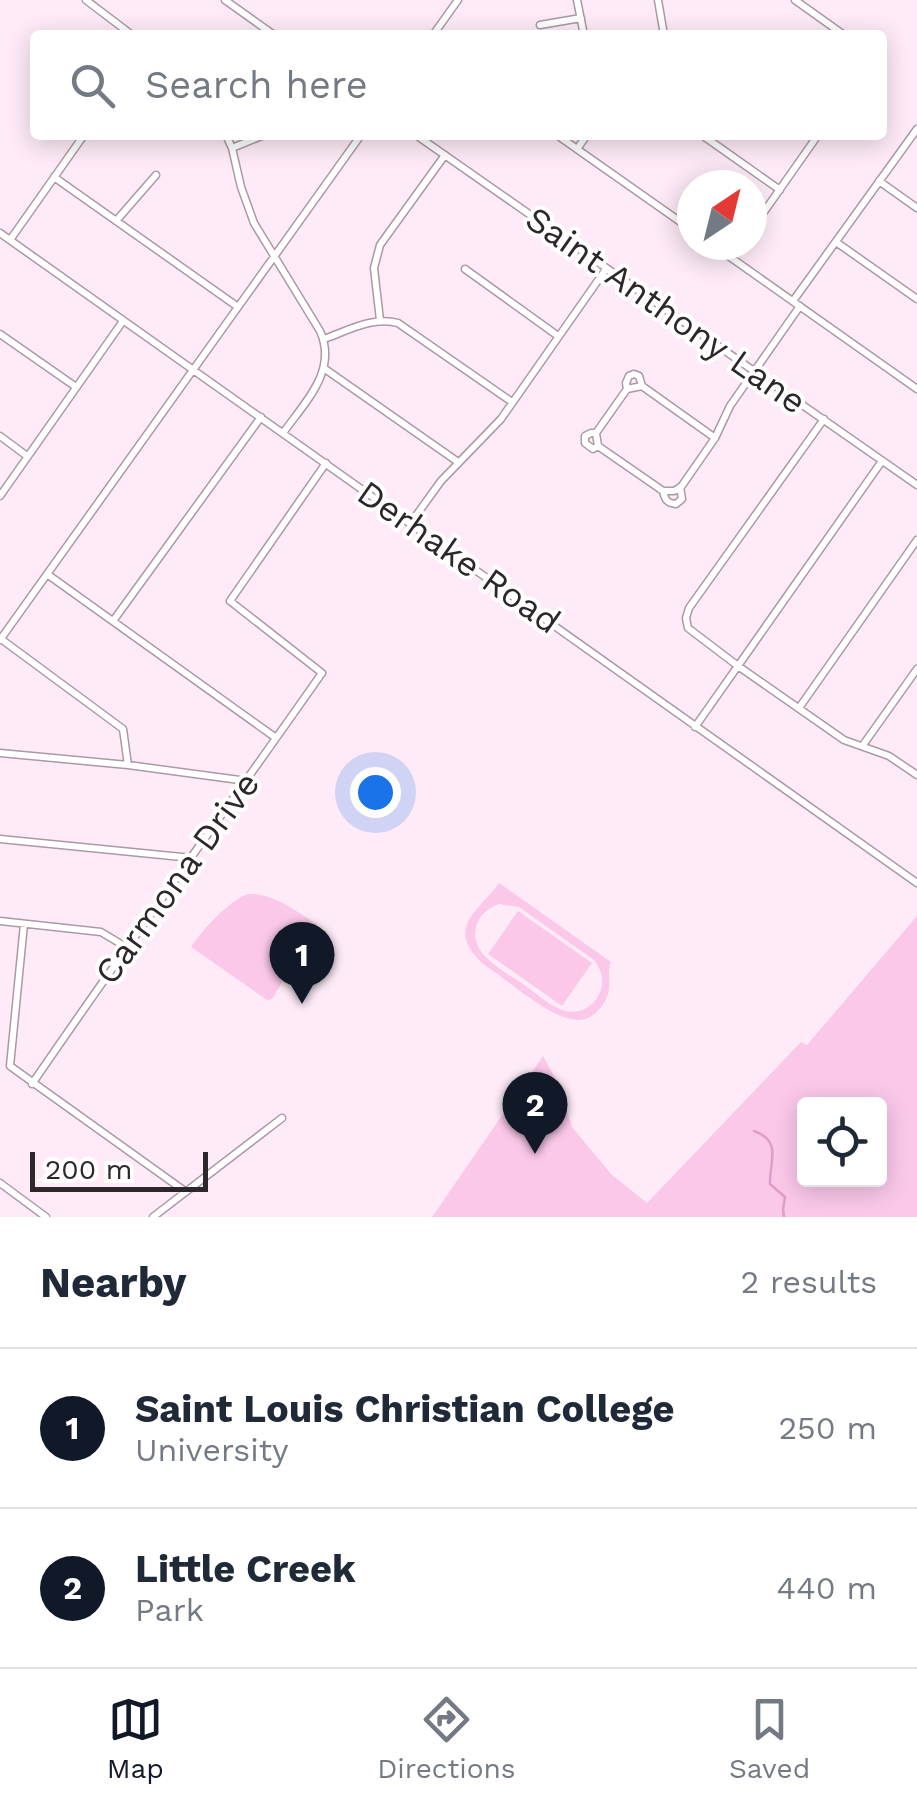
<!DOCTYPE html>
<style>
body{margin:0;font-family:"Work Sans",sans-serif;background:#f6f6f7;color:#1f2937}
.controls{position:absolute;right:30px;bottom:30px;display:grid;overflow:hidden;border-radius:10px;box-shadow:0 5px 25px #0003}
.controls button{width:90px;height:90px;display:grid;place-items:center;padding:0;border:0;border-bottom:2px solid #e0e1e3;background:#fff;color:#1f2937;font:50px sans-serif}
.compass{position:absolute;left:677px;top:170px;width:90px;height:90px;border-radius:50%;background:#fff;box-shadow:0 5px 25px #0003;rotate:35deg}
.scale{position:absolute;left:30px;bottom:25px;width:178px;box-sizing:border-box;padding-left:10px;border:5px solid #2d262b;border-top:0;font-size:28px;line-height:35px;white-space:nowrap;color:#2d262b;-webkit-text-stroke:8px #fff;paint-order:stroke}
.you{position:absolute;left:375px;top:792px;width:35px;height:35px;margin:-25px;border:8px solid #fff;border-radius:50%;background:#1a73e8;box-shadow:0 0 0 15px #1a73e833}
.badge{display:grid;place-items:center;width:65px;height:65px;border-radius:50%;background:#111827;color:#fff;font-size:32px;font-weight:700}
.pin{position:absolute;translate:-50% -82px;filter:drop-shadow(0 2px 5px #0008)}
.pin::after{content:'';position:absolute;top:52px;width:35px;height:30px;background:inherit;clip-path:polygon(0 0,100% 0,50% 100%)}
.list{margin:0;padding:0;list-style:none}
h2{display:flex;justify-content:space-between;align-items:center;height:130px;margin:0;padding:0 40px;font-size:42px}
h2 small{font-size:32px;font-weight:400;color:#747a83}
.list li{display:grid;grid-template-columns:65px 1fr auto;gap:30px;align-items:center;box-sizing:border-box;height:160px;padding:0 40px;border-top:2px solid #e0e1e3}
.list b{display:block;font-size:38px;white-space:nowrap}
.list p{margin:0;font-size:32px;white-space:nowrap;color:#747a83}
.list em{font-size:32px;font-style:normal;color:#747a83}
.icon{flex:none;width:55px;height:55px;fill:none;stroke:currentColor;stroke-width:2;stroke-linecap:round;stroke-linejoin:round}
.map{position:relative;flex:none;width:917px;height:1217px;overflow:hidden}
.search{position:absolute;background:#fff;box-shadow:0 5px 25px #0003;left:30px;right:30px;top:30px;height:110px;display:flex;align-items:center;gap:25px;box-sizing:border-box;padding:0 35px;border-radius:10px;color:#747a83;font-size:38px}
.sheet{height:450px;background:#fff}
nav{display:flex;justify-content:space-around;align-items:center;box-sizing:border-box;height:140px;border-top:2px solid #e0e1e3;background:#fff;font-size:28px;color:#747a83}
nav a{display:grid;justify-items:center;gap:5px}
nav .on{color:#111827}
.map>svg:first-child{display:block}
</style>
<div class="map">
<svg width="917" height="1217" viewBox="0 0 917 1217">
<rect width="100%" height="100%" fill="#feebf7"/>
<path fill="#fbc8ea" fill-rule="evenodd" d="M499 883 611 962C606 973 613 986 606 999 585 1042 545 1008 520 991 508 982 495 972 482 963 444 928 480 910 499 883ZM499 904 519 907 594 960C602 971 606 983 598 996 592 1008 578 1014 565 1011 551 1007 537 994 526 986 506 972 466 954 477 924 481 913 489 908 499 904Z
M247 894C274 893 294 910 317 924L272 999 267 1000 191 947C204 928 226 904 247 894Z
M518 911 592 963 562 1006 488 954Z
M917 916V1217H432L543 1056 558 1083 572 1127 611 1174 647 1203 801 1042 807 1045ZM804 1104H880V1180H804Z"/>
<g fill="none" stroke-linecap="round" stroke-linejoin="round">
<path stroke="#df9dca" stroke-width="2.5" d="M754 1131C783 1141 769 1163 770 1184L785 1197 783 1210 784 1217"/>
<defs>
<path id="minor" d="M86 0 132 35
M225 0 274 35
M577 0 584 35
M658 0 664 35
M795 0 844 35
M540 25 581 18
M433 35 458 0
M226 135 232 148 241 187 254 223 320 331C338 371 305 402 283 433
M416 135 917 485
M557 135 692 230
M702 135 780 190
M232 148 264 135
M577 149 587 135
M54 177 238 307
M879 181 917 208
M116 221 156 175
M752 229 818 135
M0 233 917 883
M10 240 84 135
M836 242 917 299
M713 245 917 389
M732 258 741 245
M465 269 558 336
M793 301 917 129
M380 320 374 268 380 245 445 155
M0 334 76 387
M324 339C347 331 373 316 398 323L512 402
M325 369 458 462
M627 389 626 383 629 376 634 374 639 376 642 386
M824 419 689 608 686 618 688 628 738 666 844 740 889 756 917 775
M596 433H591L585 436V443L593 449 598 446
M0 436 27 456
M715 438 642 386 627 389 596 433 598 446 663 491H674L681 487 715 438 730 406 800 306
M663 491C665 500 667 503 676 504L682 499 680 487
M0 496 123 321
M410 524 441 481 501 419 606 269
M47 574 276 738
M113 621 261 417
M1 639 123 729 128 765
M0 640 361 135
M799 708 917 540
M695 727 882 461
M863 745 917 669
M0 753 128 765 247 781
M0 839 192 858
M0 921 101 932 126 947
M24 924 10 1066 186 1192
M32 1084C127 945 226 810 322 673L230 601 326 463
M0 1183 46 1217
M153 1217 282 1118"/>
</defs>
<use href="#minor" stroke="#ab99a5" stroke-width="9"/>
<use href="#minor" stroke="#fff" stroke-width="6"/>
</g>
<g text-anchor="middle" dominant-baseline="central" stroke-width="8" stroke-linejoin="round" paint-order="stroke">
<g font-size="35" fill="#2d262b" stroke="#fff">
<text transform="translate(666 310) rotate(35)">Saint Anthony Lane</text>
<text transform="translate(459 557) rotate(35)">Derhake Road</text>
<text transform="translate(177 878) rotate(-54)">Carmona Drive</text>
</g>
</g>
</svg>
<div class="controls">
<button><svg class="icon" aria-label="locate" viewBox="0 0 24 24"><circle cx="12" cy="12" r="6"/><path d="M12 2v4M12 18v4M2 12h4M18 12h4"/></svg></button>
</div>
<svg class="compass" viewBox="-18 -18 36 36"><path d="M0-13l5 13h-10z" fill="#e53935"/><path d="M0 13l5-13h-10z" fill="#747a83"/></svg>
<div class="scale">200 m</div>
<div class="you"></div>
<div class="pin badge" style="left:302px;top:1004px">1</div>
<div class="pin badge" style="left:535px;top:1154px">2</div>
<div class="search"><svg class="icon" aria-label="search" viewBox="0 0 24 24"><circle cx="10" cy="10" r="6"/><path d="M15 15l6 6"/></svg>Search here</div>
</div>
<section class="sheet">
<h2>Nearby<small>2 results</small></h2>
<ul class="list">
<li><span class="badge">1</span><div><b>Saint Louis Christian College</b><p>University</p></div><em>250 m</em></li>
<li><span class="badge">2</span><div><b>Little Creek</b><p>Park</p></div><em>440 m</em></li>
</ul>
</section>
<nav>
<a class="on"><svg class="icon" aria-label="map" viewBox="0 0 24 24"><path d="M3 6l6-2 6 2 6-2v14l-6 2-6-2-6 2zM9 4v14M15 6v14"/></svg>Map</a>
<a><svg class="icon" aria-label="directions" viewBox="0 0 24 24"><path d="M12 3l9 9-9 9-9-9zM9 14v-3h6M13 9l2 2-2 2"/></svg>Directions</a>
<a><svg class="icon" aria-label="saved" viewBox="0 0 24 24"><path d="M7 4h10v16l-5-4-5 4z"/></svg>Saved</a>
</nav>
